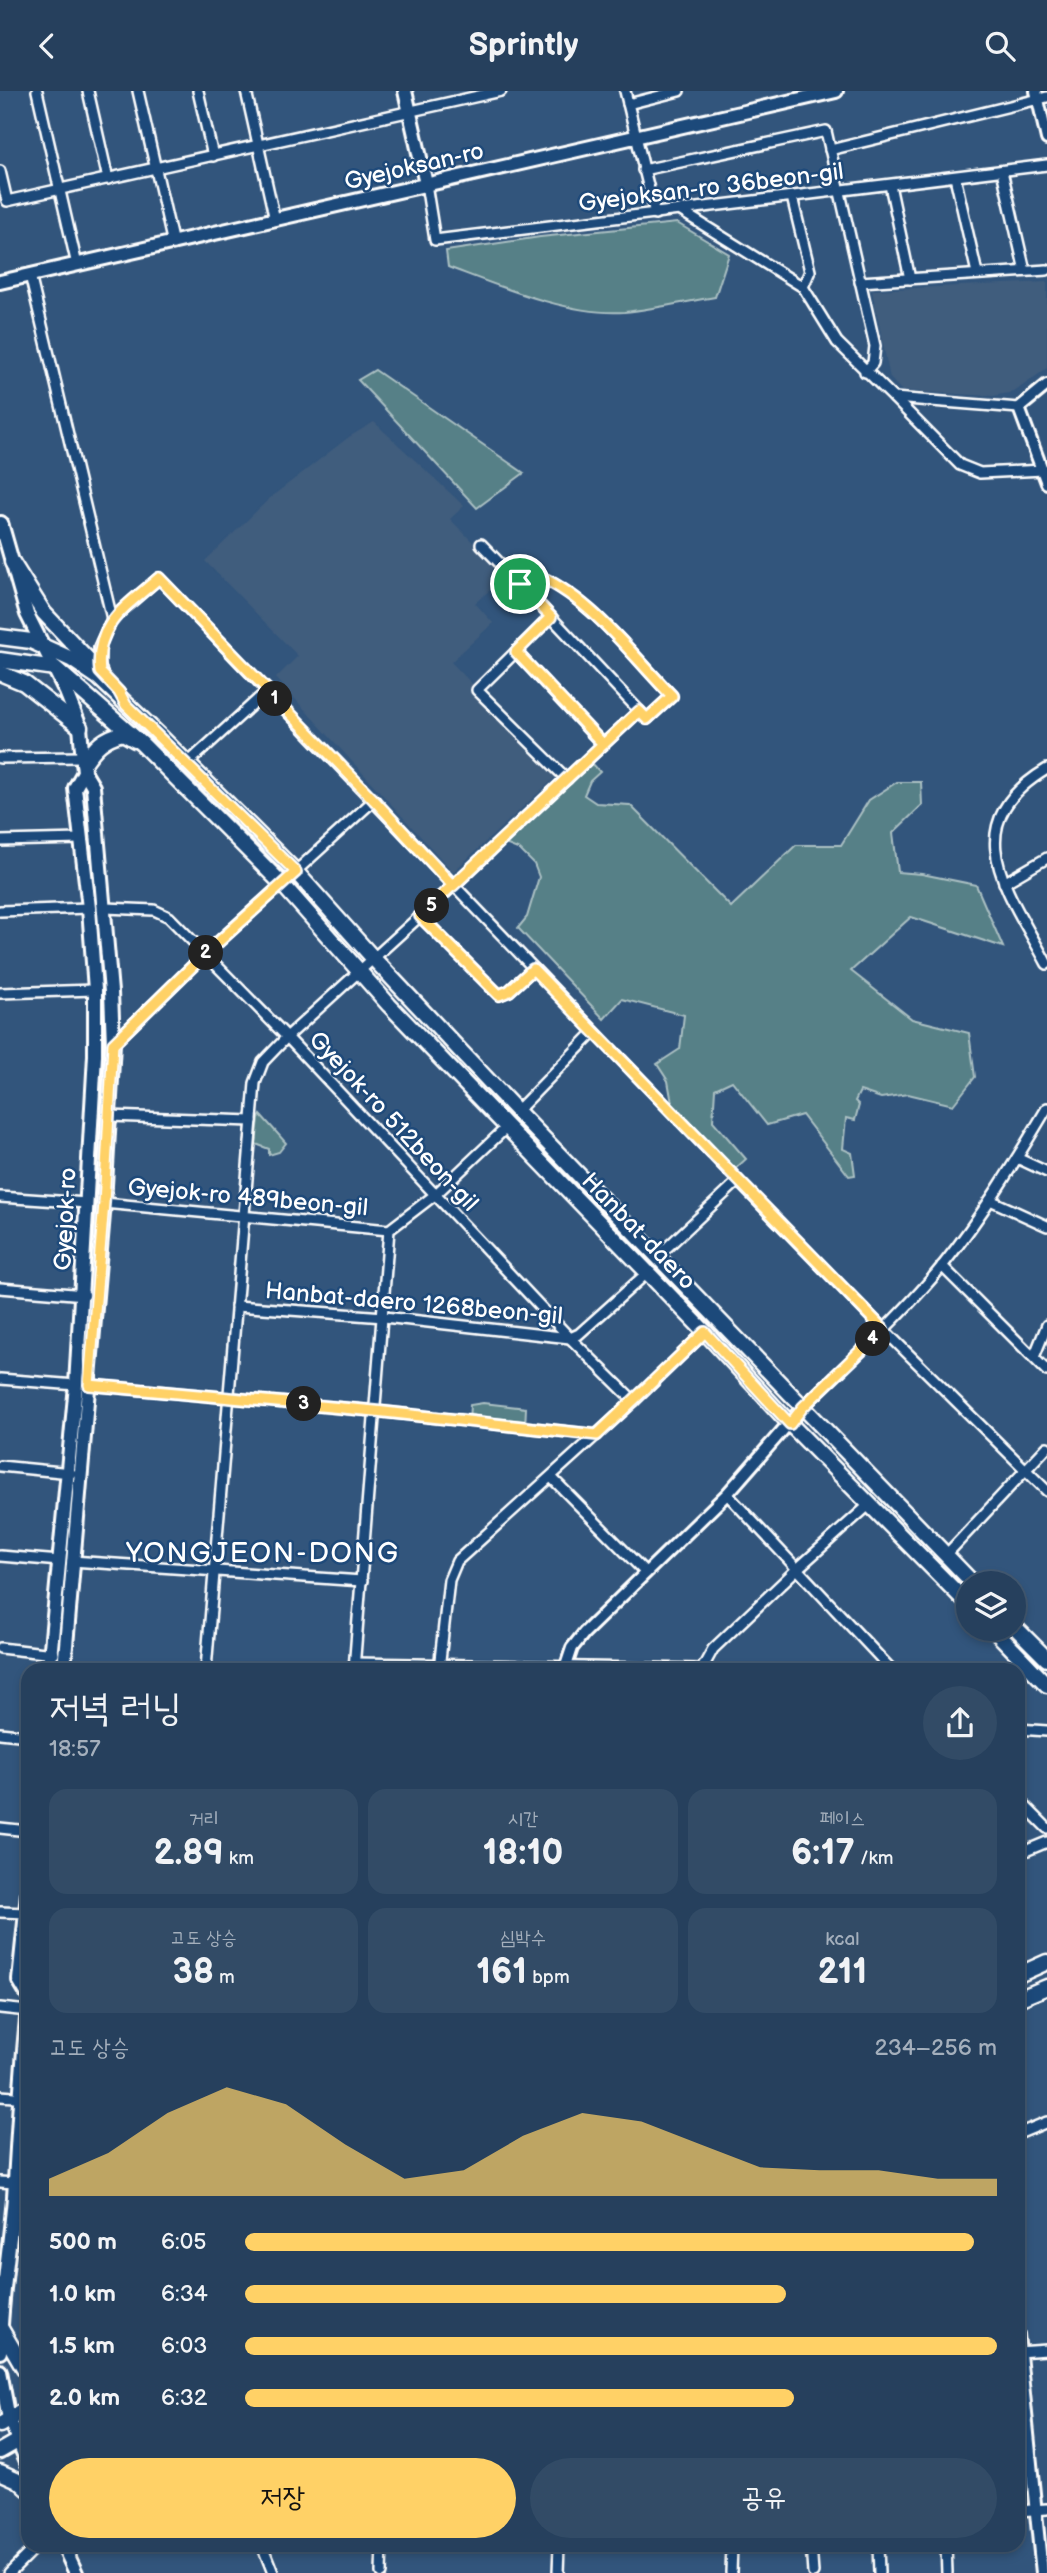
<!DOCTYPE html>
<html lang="ko">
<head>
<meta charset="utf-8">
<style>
  body { margin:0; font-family:"Balsamiq Sans","Poor Story",sans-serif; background:#324b66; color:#f1f3f6; height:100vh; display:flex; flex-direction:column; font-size:26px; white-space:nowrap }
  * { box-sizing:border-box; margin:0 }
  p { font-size:23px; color:#a4afbc }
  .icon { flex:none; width:38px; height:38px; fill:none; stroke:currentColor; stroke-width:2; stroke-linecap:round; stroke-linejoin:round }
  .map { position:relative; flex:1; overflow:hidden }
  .panel { position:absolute; left:21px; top:1572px; width:1004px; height:889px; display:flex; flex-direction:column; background:#26405d; border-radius:21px; box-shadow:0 4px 10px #0003,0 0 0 2px #425972 }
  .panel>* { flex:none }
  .controls { position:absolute; left:956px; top:1480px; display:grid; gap:14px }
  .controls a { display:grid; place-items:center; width:70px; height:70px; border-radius:50%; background:#26405d; box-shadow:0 4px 10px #0003,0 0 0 2px #425972; font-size:35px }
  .pin { position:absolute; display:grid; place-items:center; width:60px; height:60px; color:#fff; margin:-30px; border:4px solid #fff; border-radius:50%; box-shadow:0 2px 7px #0007 }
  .km { position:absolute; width:35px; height:35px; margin:-18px; border-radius:50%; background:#222; color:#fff; font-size:19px; line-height:35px; text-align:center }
  .round { display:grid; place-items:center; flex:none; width:74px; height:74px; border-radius:37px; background:#324b66 }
  .summary { display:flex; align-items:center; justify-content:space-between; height:119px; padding:0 28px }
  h1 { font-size:38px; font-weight:600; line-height:52px }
  .figures { display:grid; grid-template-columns:repeat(3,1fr); gap:10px; height:119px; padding:7px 28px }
  .figures div { display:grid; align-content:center; border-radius:18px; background:#324b66; text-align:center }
  .figures b { font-size:35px; font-weight:600 }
  .figures small { font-size:19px; font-weight:400 }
  .figures p { font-size:19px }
  .chart { height:196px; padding:14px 28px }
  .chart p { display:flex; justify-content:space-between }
  .chart svg { width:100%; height:126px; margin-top:7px; fill:#ffd166; opacity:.7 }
  .action { display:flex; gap:14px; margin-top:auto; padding:14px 28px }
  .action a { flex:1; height:80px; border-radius:42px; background:#ffd166; color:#111; font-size:28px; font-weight:600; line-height:80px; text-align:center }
  .action a+a { background:#324b66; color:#f1f3f6 }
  ul { padding:0 28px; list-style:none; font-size:23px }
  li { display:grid; grid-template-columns:112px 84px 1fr; align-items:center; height:52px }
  li i { height:18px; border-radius:9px; background:#ffd166 }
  header { display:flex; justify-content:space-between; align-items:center; height:91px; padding:0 28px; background:#26405d; font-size:32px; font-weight:600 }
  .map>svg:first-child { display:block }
</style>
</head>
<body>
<header><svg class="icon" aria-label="back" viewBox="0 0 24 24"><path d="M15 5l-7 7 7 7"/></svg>Sprintly<svg class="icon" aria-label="search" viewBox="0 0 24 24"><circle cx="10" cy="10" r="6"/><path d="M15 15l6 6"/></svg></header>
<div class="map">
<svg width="1047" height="2482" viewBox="0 0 1047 2482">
  <rect width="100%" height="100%" fill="#32557c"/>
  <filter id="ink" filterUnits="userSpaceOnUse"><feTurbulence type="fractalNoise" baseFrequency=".0143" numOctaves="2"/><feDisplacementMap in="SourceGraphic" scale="14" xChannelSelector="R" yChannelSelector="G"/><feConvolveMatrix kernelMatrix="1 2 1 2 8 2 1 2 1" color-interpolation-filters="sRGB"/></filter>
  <g filter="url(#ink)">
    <!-- built -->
    <g fill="#405d7d">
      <polygon points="1047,191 1047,277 1014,301 993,305 902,300 890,287 872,199"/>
      <polygon points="374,331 464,415 450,428 506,485 475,512 493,532 451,571 559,683 453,781 276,587 298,565 205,470 271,406 349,346"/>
    </g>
    <!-- green -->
    <g fill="#578087" stroke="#abc0c3" stroke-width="2">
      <path d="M677 132 729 163 715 206C685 211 654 218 624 221 570 225 499 195 448 176L446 160 540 146Z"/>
      <polygon points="375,279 524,382 477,417 358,289"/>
      <polygon points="592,672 600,681 590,690 584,704 596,712 630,714 731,816 796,754 841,754 869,709 897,691 921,691 922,714 893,742 898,781 922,783 976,794 1003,856 911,826 851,880 912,928 969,942 975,986 953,1014 908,1003 881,1007 860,1000 855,1010 859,1014 855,1029 846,1027 843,1058 852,1062 855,1084 849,1085 802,1024 767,1034 732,990 715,998 713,1030 746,1068 735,1078 672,1012 668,990 657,973 680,958 684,924 622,908 604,928 518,837 527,826 539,786 534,773 520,759 505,753"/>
      <polygon points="261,1024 286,1052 279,1061 269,1064 269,1058 256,1053 259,1027"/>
      <polygon points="483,1312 526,1317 525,1337 469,1330 470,1314"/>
    </g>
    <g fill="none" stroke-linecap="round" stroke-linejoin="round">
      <!-- minor casing -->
      <g stroke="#fff" stroke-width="14">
        <g id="minor">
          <polyline points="37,0 77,174"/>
          <polyline points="88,0 108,88"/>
          <polyline points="138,0 173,153"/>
          <polyline points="198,0 213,65"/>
          <polyline points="246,0 275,129"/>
          <polyline points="625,0 655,123"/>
          <polyline points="628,13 679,0"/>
          <polyline points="830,59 1047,6"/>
          <polyline points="643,79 826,40 875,255 873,272 865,281"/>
          <polyline points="0,80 7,110 501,0"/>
          <polyline points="1002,80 1025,180"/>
          <polyline points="955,86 977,182"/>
          <polyline points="426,93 435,149 1047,74"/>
          <polyline points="890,94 910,188"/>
          <polyline points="792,106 810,180 803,196"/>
          <polyline points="681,120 803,196 837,251 894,307 1019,317"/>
          <polyline points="30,184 112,528 159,487 738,1090 883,1238 1047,1400"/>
          <polyline points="860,191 1047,179"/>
          <polyline points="894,307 960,374 980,382 1044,379"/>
          <path d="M481 453 520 493 531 482C589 504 629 561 672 605L647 628 520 493"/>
          <polyline points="551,526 477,599 567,688"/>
          <polyline points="516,561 603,654"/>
          <polyline points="100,579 99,556 112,528"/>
          <polyline points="0,667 83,666"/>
          <polyline points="188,672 267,600"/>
          <path d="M1047 678C953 734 1009 801 1047 873"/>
          <polyline points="0,750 81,748"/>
          <polyline points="1004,792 1047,767"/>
          <polyline points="105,817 154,819 169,826 287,946 570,1247 634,1310"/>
          <polyline points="0,820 89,817"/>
          <polyline points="420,825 499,904 509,900 533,878"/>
          <polyline points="0,902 95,899"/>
          <polyline points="113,953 205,863 374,709"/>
          <polyline points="517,1020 594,941"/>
          <polyline points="109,1025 252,1030"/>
          <polyline points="1017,1067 1047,1081"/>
          <polyline points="0,1106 87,1112"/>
          <polyline points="990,1109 1047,1135"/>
          <polyline points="104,1112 389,1139"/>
          <polyline points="659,1164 738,1090"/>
          <polyline points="942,1175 1047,1280"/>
          <polyline points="0,1197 85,1204"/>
          <polyline points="236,1215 384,1226 570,1247 579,1243 647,1182"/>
          <polyline points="1034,1266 1047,1234"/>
          <polyline points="0,1288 76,1294"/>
          <polyline points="89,1294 375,1320 597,1344"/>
          <path d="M803 1316C850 1270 902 1225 943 1174 982 1125 1015 1071 1047 1017"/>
          <polyline points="0,1375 71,1382"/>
          <polyline points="551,1386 646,1482"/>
          <polyline points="727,1403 891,1578"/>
          <polyline points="946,1464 1047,1356"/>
          <polyline points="0,1465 60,1470"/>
          <polyline points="72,1470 362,1490"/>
          <polyline points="0,1557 54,1563"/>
          <polyline points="355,1572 703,1578"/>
          <polyline points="206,1578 255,992 263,971 287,946 453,795 639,620"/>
          <polyline points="354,1578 389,1139 436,1103 507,1036"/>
          <polyline points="439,1578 449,1489 457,1470 634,1310 705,1241"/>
          <polyline points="702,1578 713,1558 797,1478 870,1413"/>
          <polyline points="1018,1638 1047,1640"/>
          <polyline points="0,1642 28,1645"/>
          <polyline points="1018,1708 1047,1737"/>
          <polyline points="0,1737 28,1740"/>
          <polyline points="1018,1763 1047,1751"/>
          <polyline points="0,1821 28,1822"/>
          <polyline points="0,1917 28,1920"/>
          <polyline points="0,2005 28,2007"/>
          <polyline points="1018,2043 1047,2031"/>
          <polyline points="0,2091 14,2092"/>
          <polyline points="14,2106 28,2107"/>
          <polyline points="1018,2261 1047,2259"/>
          <polyline points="1018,2420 1047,2418"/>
          <polyline points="262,2454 273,2482"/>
          <polyline points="811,2454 813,2482"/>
          <polyline points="878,2454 879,2482"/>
          <polyline points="946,2454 947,2482"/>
          <polyline points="9,2482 37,2454"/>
          <polyline points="381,2482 382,2454"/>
          <polyline points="558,2482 559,2454"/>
          <polyline points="731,2482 732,2454"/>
        </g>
      </g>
      <!-- tertiary casing -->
      <g stroke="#fff" stroke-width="16">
        <g id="tertiary">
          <polyline points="1036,0 1047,48"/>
          <polyline points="1047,294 1019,317 1047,392"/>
          <polyline points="565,1578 572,1557 584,1542 727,1403 803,1316"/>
          <polyline points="1018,2243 1042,2482"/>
        </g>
      </g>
      <!-- secondary casing -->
      <g stroke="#fff" stroke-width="18">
        <g id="secondary">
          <polyline points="405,0 426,93"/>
          <polyline points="0,191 836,0"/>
          <polyline points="1,432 27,523 66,601 80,636 84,681 75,697 89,817 95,899 95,964 76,1294 49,1578"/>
          <polyline points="64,1578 104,1112 113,953 111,901 93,696 84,681"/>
          <polyline points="28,1802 19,1889 28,1904"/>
          <path d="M0 2261C0 2209 10 2158 14 2106 18 2043 21 1981 28 1918"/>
          <polyline points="0,2280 9,2328 28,2373"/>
          <polyline points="63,2454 76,2482"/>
        </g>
      </g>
      <!-- primary casing -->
      <g stroke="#fff" stroke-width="19">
        <g id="primary">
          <polyline points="0,441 1,434"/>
          <polyline points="12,471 44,522 99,580"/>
          <polyline points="0,546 31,550 71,568 99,587 159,644 296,781 374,868 517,1020 974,1493"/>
          <polyline points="0,569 55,577 142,653 283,794 389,914 705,1241 790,1333 968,1513"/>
          <polyline points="0,582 24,592 80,636"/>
          <path d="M84 672C95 656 103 647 123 642L135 649"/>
          <polyline points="1013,1534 1047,1568"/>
          <polyline points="993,1538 1047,1594"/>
          <polyline points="1018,1884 1047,1871"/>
          <polyline points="1018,1908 1047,1896"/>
          <polyline points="0,2236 24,2277 28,2280"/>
          <polyline points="0,2334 28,2317"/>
          <polyline points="0,2360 28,2344"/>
          <polyline points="0,2381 18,2389 28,2398"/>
        </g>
      </g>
      <!-- minor -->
      <use href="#minor" stroke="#1f4a7a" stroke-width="9"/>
      <!-- tertiary -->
      <use href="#tertiary" stroke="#1f4a7a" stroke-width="10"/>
      <!-- secondary -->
      <use href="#secondary" stroke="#1f4a7a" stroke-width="12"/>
      <!-- primary -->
      <use href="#primary" stroke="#1f4a7a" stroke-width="14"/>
    </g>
  </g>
  <g fill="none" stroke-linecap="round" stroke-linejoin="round" filter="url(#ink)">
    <!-- route casing -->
    <g stroke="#fff" stroke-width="14">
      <path id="route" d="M520 493 551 526 516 561 603 653 453 795 374 709 159 487C127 515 94 533 100 581L119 601 126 614 296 781 205 863 113 953 104 1112 89 1294 375 1320 597 1344 705 1241 790 1333 803 1316 883 1238 533 878 509 900 499 904 420 825 639 620 647 628 672 605C629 561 589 504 531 482L520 493"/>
    </g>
    <!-- route -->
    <use href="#route" stroke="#ffd166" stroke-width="9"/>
  </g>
  <g text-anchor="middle" stroke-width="5" stroke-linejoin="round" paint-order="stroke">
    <!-- street labels -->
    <g font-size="24" fill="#fff" stroke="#1f4a7a">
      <text transform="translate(414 75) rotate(-13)" y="8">Gyejoksan-ro</text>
      <text transform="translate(711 96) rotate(-7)" y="8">Gyejoksan-ro 36beon-gil</text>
      <text transform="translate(394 1030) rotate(47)" y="8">Gyejok-ro 512beon-gil</text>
      <text transform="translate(248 1106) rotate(5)" y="8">Gyejok-ro 489beon-gil</text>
      <text transform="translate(65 1128) rotate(-87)" y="8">Gyejok-ro</text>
      <text transform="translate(639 1140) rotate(46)" y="8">Hanbat-daero</text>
      <text transform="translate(414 1212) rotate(5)" y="8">Hanbat-daero 1268beon-gil</text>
    </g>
    <!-- quarter labels -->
    <g font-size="28" letter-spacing="2" fill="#fff" stroke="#1f4a7a">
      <text x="263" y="1471">YONGJEON-DONG</text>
    </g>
  </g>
</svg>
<div class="controls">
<a><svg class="icon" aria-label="layers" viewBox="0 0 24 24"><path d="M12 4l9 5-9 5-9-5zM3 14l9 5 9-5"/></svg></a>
</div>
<div class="pin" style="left:520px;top:493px;background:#1e9e55"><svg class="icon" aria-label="arrive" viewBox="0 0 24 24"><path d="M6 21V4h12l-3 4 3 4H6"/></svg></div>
<b class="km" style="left:275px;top:608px">1</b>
<b class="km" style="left:206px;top:862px">2</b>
<b class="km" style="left:304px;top:1313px">3</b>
<b class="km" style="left:873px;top:1248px">4</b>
<b class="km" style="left:432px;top:815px">5</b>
<section class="panel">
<div class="summary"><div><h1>저녁 러닝</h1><p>18:57</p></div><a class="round"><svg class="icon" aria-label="share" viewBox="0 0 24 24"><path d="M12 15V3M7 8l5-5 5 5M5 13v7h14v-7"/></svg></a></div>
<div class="figures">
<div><p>거리</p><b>2.89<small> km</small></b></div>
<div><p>시간</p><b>18:10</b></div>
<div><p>페이스</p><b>6:17<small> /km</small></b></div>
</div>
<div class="figures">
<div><p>고도 상승</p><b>38<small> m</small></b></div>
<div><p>심박수</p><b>161<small> bpm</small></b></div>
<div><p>kcal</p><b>211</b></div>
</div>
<div class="chart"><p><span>고도 상승</span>234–256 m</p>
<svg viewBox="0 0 160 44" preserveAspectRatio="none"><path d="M0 44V38L10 29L20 15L30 6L40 12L50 26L60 38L70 35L80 23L90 15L100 18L110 26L120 34L130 35L140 35L150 38L160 38V44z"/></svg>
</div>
<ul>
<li><b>500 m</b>6:05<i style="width:97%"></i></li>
<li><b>1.0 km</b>6:34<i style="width:72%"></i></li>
<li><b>1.5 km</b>6:03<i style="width:100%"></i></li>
<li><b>2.0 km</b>6:32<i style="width:73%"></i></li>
</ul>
<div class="action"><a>저장</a><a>공유</a></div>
</section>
</div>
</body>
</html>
